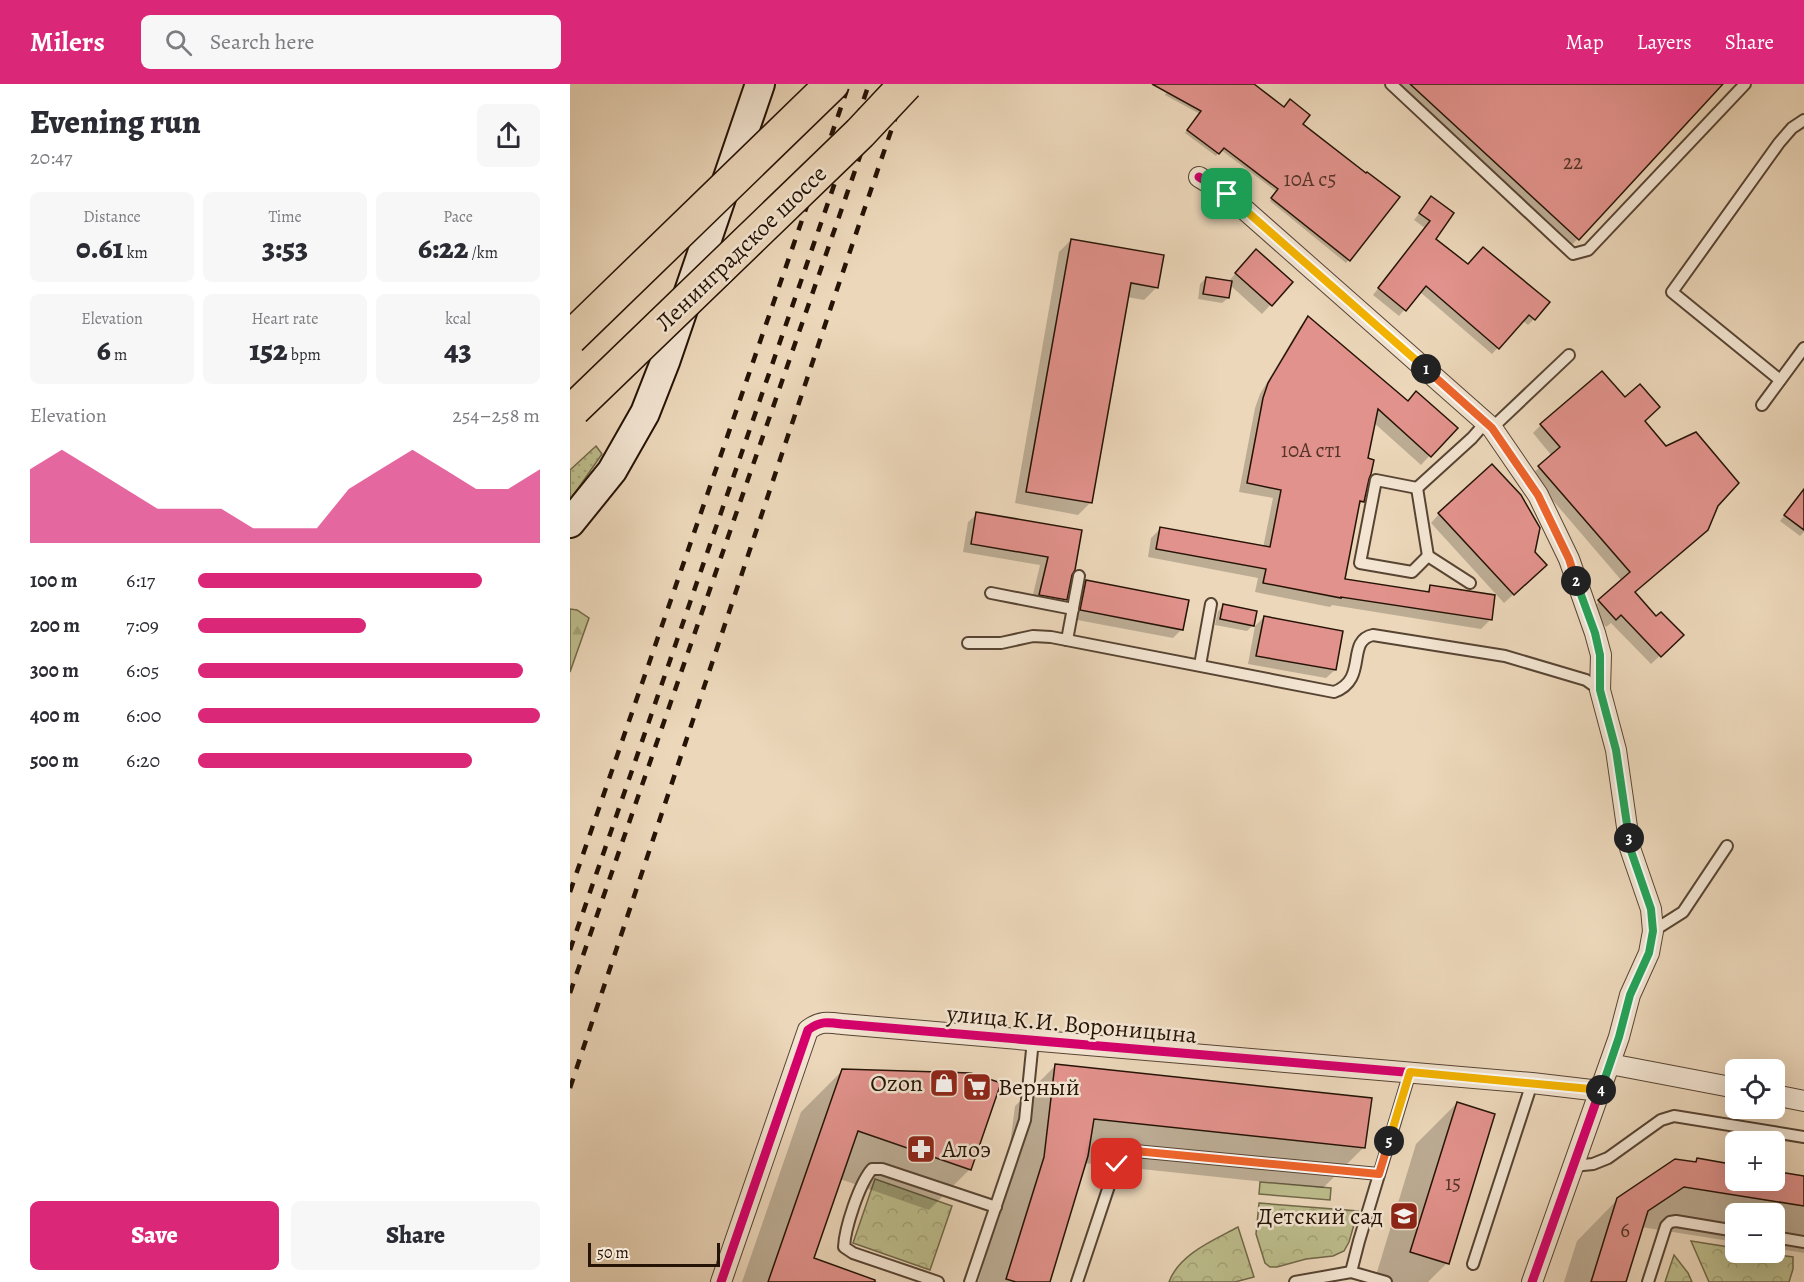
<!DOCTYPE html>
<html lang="en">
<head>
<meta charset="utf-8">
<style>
  body { margin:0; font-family:Alegreya,serif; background:#f7f7f7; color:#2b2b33; height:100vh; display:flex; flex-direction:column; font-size:22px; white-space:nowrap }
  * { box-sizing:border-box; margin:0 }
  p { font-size:20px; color:#7c7c81 }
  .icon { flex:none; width:33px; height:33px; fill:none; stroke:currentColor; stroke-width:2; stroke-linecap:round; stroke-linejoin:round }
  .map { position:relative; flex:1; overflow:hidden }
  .panel { display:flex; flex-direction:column; background:#fff; width:570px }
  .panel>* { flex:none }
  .buttons { position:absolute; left:1155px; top:975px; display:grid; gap:12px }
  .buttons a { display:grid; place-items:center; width:60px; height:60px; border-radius:9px; background:#fff; box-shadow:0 6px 24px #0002; font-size:30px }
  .scale { position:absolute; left:18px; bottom:15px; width:132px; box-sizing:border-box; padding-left:6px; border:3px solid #251306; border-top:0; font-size:16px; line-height:21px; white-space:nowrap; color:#251306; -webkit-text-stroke:4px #f3e5d2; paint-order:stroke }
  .pin { position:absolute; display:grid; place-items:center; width:51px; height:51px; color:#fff; margin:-26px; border-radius:12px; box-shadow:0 3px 9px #0006 }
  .km { position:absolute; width:30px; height:30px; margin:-15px; border-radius:50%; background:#222; color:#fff; font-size:16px; line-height:30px; text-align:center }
  .round { display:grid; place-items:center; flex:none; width:63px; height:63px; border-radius:9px; background:#f7f7f7 }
  .overview { display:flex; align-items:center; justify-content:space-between; height:102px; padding:0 30px }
  h1 { font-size:33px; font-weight:800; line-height:45px }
  .figures { display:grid; grid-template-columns:repeat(3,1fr); gap:9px; height:102px; padding:6px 30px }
  .figures div { display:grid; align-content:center; border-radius:9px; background:#f7f7f7; text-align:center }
  .figures b { font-size:30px; font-weight:800 }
  .figures small { font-size:16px; font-weight:400 }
  .figures p { font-size:16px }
  .chart { height:168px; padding:12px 30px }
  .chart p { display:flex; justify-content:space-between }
  .chart svg { width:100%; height:108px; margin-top:6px; fill:#db2777; opacity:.7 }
  .button { display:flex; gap:12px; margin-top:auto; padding:12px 30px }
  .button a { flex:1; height:69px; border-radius:9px; background:#db2777; color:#fff; font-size:24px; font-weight:800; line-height:69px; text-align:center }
  .button a+a { background:#f7f7f7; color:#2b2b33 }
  ul { padding:0 30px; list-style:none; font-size:20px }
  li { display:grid; grid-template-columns:96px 72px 1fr; align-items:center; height:45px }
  li i { height:15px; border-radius:8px; background:#db2777 }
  header { display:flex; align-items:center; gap:36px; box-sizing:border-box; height:84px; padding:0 30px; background:#db2777; color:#fff }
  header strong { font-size:28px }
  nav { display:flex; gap:33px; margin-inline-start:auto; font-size:21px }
  .search { width:420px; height:54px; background:#f7f7f7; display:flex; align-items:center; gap:15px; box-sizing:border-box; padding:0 21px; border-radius:9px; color:#7c7c81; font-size:22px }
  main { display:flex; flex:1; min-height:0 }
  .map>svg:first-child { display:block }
</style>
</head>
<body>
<header>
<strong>Milers</strong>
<div class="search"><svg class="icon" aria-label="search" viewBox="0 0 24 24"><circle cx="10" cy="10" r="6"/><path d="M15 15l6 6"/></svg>Search here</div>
<nav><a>Map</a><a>Layers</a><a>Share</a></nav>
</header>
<main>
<section class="panel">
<div class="overview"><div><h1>Evening run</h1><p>20:47</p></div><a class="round"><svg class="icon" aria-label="share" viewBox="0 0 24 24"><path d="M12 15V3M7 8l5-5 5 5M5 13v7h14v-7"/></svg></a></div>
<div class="figures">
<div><p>Distance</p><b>0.61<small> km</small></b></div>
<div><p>Time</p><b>3:53</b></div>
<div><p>Pace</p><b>6:22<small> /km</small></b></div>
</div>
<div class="figures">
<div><p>Elevation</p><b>6<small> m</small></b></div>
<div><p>Heart rate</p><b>152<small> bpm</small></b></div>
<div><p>kcal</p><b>43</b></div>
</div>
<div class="chart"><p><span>Elevation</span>254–258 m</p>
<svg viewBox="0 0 160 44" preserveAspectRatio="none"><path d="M0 44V14L10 6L20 14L30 22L40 30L50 30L60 30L70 38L80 38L90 38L100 22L110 14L120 6L130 14L140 22L150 22L160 14V44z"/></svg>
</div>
<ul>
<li><b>100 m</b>6:17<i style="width:83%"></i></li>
<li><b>200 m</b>7:09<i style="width:49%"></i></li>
<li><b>300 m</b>6:05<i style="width:95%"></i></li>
<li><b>400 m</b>6:00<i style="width:100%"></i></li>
<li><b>500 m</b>6:20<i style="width:80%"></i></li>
</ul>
<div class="button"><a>Save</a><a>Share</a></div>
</section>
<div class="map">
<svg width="1234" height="1198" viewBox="0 0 1234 1198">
  <defs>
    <pattern id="grass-dots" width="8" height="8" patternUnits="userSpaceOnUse" patternTransform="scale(1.5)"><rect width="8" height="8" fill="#bdbd8c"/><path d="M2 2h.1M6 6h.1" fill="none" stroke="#a2a277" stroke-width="1.8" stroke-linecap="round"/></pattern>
    <pattern id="forest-firs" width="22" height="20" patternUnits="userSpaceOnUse" patternTransform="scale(1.5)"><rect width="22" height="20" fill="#bdbd8c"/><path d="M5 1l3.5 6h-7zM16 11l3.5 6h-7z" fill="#a2a277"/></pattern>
    <pattern id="park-crowns" width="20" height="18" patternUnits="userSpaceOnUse" patternTransform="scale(1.5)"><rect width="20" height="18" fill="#bdbd8c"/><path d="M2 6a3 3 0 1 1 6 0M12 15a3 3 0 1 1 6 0" fill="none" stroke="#a2a277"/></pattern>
  </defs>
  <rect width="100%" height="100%" fill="#ecd7ba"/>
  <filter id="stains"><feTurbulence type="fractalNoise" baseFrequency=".00333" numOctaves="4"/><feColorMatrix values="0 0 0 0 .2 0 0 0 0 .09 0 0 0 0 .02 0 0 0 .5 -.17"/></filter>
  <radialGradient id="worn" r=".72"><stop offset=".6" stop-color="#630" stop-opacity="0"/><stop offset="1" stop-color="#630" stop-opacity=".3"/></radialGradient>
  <!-- grass -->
  <polygon fill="url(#grass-dots)" stroke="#716849" stroke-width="1.5" points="26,362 32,370 0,416 0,386"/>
  <!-- forest -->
  <polygon fill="url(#forest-firs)" stroke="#716849" stroke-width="1.5" points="0,525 7,526 19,534 0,588"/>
  <!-- park -->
  <g fill="url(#park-crowns)" stroke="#716849" stroke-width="1.5">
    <polygon points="305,1095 382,1122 360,1186 283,1159"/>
    <polygon points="689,1119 788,1127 779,1158 774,1167 763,1172 736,1175 707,1183 700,1183 695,1179 686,1150"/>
    <path d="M668 1143 684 1193 665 1198H599C609 1170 644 1156 668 1143Z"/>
    <polygon points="1121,1157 1165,1164 1166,1168 1193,1169 1223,1173 1223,1185 1219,1198 1139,1198"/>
    <polygon points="1104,1171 1118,1189 1122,1198 1095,1198"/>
  </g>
  <!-- garden -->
  <polygon fill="#bdbd8c" stroke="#716849" stroke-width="1.5" points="690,1098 761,1104 760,1116 689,1110"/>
  <!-- shadow -->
  <g fill="#0003">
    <polygon points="601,0 681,0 731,40 828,113 776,179 700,117 707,108 651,66 646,72 615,49 630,30 595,11"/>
    <polygon points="822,0 1151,0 999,164"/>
    <polygon points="861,114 864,155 964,235 958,241 953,237 922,270 850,208 829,232 803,211 855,144 844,136"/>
    <polygon points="501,156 592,172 586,204 574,216 557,213 520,419 508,431 445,419 489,168"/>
    <polygon points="677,176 721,199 692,230 660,201 658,214 652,219 628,215 630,200 636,194 658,198"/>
    <polygon points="738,234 837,318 885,344 851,381 803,338 796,376 793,417 787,423 773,496 855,509 861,503 920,536 911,545 762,521 760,523 685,508 688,494 578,473 581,454 590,445 693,464 703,414 669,408 685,324 690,310 730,243"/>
    <polygon points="1073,337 1064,509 1086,534 1112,551 1081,580 1041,539 1036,543 1021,525 1052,497 961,391 982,372 963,349 971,341"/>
    <polygon points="1228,414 1234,419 1234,448 1230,452 1210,437"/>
    <polygon points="407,430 510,447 495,515 487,524 461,519 470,481 393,468 398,438"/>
    <polygon points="869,430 963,468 966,490 934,519 861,439"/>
    <polygon points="516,498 612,545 603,554 502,535 507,507"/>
    <polygon points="654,522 683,541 677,547 645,541 648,527"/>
    <polygon points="694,533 765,586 756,594 678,580 685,542"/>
    <polygon points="486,981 794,1063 753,1104 514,1079 479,1198 408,1198 433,1115 445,1022"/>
    <polygon points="272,987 400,1085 359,1126 270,1095 242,1175 308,1198 172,1198 231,1028"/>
    <polygon points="887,1019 877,1179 858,1198 804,1198 846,1060"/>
    <polygon points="1128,1076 1166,1096 1204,1096 1204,1088 1234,1093 1234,1169 1204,1164 1204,1130 1166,1130 1166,1158 1071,1143 1054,1198 994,1198 1007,1157 1048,1115 1124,1079"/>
  </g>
  <!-- building -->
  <g fill="#e2928c" stroke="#251306" stroke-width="1.5">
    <polygon points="582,0 684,0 714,23 720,15 740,31 733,40 796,89 797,88 830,113 780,177 701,114 708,105 654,64 649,70 617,46 631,27"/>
    <polygon points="840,0 1153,0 1009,156"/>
    <polygon points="861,112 884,129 866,155 898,180 913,163 980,218 965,236 959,231 929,265 856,202 836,227 808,204 860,137 849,129"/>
    <polygon points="501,155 594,171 588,204 561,199 522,419 456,408"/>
    <polygon points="686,165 723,198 702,222 665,189"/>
    <polygon points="636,193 662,197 659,214 633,210"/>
    <polygon points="738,232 838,317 846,307 888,344 861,373 808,325 798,374 804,376 801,390 799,395 794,418 790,417 775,495 859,508 860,501 925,511 922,536 771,513 771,514 693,499 696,485 586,465 590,443 700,463 711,406 677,399 693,314 698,299"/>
    <polygon points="1032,287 1055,313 1070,300 1090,323 1075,337 1096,362 1126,348 1169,399 1148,422 1138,446 1065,508 1086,532 1091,528 1114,551 1091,573 1051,531 1046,536 1028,516 1060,488 968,382 990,363 970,340"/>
    <polygon points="922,380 951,411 970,444 965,468 977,481 944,511 868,429"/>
    <polygon points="1234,405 1234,446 1214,431"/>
    <polygon points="406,428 512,446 505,486 502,491 497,516 469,511 478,473 401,460"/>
    <polygon points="516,496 619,516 613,546 510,526"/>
    <polygon points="653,520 687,527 684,542 650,535"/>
    <polygon points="694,532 773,547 766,586 686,572"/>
    <polygon points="485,980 802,1014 795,1064 524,1035 518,1072 480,1198 446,1198 436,1195 474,1073"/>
    <polygon points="272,985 401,989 431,999 401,1086 288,1047 244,1174 305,1196 305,1198 198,1198"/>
    <polygon points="887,1018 925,1030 879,1180 840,1168"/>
    <polygon points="1127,1074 1166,1081 1166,1096 1204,1096 1204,1087 1234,1092 1234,1122 1114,1103 1078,1127 1056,1198 1021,1198 1047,1114 1105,1075 1126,1078"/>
  </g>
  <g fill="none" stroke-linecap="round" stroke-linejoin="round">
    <!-- lane casing -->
    <g stroke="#574433" stroke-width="14">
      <g id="lane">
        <polyline points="821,0 1003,170 1018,166 1175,0"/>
        <polyline points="1210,296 1102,208 1209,59 1222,44 1234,36"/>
        <polyline points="1192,321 1234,264"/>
        <polyline points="922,344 999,271"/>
        <polyline points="847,404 858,472"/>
        <polyline points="900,499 858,472 842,488 790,479 806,396 847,404 902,354 916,338"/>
        <polyline points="421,509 503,525"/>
        <polyline points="497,556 509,492"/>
        <path d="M398 559H431L463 552 481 553 764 608C799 595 775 557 803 551L935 572 1016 596 1030 606"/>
        <polyline points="630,581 641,520"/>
        <polyline points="1083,847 1113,828 1157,762"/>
        <polyline points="1003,1082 1023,1080 1038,1074 1091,1036 1104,1032 1234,1053"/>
        <polyline points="1204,1153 1234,1158"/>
        <polyline points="903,1180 962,999"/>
        <path d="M368 1198 283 1169 274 1163C275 1144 289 1100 302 1085H312L426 1123"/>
        <polyline points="400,1198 455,1036 463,956"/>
        <polyline points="507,1198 546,1081 553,1070 565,1067 809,1090"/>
        <polyline points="725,1198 781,1188"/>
        <polyline points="816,1198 781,1188 789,1157 840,988"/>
        <polyline points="1078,1198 1096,1142 1100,1138 1106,1137 1166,1147"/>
      </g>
    </g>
    <!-- street casing -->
    <g stroke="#574433" stroke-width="22">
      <g id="street">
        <polyline points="629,93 657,110 922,344 968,411 999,475 1025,549 1031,571 1030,606 1046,666 1060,764 1081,825 1083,847 1079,869 1060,911 1049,953 962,1198"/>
        <polyline points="1040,980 1166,1004"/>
        <polyline points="1204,1011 1234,1017"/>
        <path d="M151 1198 238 946C250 937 257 938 272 940L962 999 1030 1007"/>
      </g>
    </g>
    <!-- secondary casing -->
    <g stroke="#251306" stroke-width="32">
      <polyline id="secondary" points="0,439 42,387 75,329 95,278 190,0"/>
    </g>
    <!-- lane -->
    <use href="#lane" stroke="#f3e5d2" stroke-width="10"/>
    <!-- street -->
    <use href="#street" stroke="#f3e5d2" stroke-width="20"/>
    <!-- secondary -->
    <use href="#secondary" stroke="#f3e5d2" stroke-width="28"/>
    <!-- rail -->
    <g stroke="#251306" stroke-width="4.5" stroke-dasharray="10 10" stroke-linecap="butt">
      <polyline points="0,808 279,0"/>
      <polyline points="0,866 299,0"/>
      <polyline points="0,909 315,0"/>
      <polyline points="0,1004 261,223 337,0"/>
    </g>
    <!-- highway-bridge casing -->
    <g stroke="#251306" stroke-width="36" stroke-linecap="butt">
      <g id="highway-bridge">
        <polyline points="0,254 262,0"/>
        <polyline points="4,325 290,49 336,0"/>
      </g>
    </g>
    <!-- highway-bridge -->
    <use href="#highway-bridge" stroke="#ecd7ba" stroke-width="33"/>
    <!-- cycleway casing -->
    <g stroke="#f3e5d2" stroke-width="13">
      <g id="cycleway">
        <polyline points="629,93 657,110 922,344 968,411 999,475 1025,549 1031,571 1030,606 1046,666 1060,764 1081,825 1083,847 1079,869 1060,911 1049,953 962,1198"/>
        <path d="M151 1198 238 946C250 937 257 938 272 940L962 999 1030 1007"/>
      </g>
    </g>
    <!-- cycleway -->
    <use href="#cycleway" stroke="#d6006c" stroke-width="9"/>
  </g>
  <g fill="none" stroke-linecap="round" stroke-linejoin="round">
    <!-- split-1 casing -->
    <g stroke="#fff" stroke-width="12">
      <polyline id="split-1" points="657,110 856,285"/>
    </g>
    <!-- split-2 casing -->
    <g stroke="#fff" stroke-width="12">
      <polyline id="split-2" points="856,285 922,344 968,411 999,475 1006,497"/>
    </g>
    <!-- split-3 casing -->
    <g stroke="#fff" stroke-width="12">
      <polyline id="split-3" points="1006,497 1025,549 1030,571 1030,606 1046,666 1059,754"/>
    </g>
    <!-- split-4 casing -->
    <g stroke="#fff" stroke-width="12">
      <polyline id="split-4" points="1031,1006 1049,953 1060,911 1079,869 1083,847 1081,825 1060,764 1059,754"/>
    </g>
    <!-- split-5 casing -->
    <g stroke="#fff" stroke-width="12">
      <polyline id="split-5" points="819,1057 840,988 1031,1006"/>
    </g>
    <!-- split-6 casing -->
    <g stroke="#fff" stroke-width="12">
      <polyline id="split-6" points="547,1080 553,1070 565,1067 809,1090 819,1057"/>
    </g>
    <!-- split-1 -->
    <use href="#split-1" stroke="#f5b400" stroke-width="8"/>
    <!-- split-2 -->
    <use href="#split-2" stroke="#f0652b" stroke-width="8"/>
    <!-- split-3 -->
    <use href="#split-3" stroke="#22a559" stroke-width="8"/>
    <!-- split-4 -->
    <use href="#split-4" stroke="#22a559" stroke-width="8"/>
    <!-- split-5 -->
    <use href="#split-5" stroke="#f5b400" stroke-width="8"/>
    <!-- split-6 -->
    <use href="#split-6" stroke="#f0652b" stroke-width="8"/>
  </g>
  <!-- icons -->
  <defs>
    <g id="shop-square" transform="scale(1.5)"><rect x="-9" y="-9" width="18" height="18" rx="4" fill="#8f2418" stroke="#f3e5d2"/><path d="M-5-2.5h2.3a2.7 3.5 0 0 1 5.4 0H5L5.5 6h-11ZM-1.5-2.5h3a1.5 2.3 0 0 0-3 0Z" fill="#fff"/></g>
    <g id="supermarket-square" transform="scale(1.5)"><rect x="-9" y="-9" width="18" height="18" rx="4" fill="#8f2418" stroke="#f3e5d2"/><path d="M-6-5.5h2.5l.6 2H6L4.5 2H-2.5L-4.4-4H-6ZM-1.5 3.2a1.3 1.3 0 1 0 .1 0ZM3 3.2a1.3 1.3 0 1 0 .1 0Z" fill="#fff"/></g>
    <g id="pharmacy-square" transform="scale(1.5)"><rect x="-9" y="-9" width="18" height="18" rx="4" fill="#8f2418" stroke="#f3e5d2"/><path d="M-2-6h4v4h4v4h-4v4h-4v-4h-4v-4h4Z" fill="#fff"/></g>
    <g id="school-square" transform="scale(1.5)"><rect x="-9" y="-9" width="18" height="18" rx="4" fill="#8f2418" stroke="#f3e5d2"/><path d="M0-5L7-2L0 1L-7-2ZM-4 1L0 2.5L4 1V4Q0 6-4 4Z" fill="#fff"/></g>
  </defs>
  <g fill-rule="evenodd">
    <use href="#shop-square" x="374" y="999"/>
    <use href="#supermarket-square" x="407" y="1003"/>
    <use href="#pharmacy-square" x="351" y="1065"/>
    <use href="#school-square" x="834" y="1132"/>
  </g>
  <g text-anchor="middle" stroke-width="5" stroke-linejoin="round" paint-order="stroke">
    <!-- number labels -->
    <g font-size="21" fill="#543328">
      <text x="1003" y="85">22</text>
      <text x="740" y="102">10А с5</text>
      <text x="741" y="373">10A ст1</text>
      <text x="883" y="1106">15</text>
      <text x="1055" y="1153">6</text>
    </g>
    <!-- street labels -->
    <g font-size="24" fill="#251306" stroke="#f3e5d2">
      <text transform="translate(171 164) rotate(-44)" y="8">Ленинградское шоссе</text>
      <text transform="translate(502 940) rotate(5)" y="8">улица К.И. Вороницына</text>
    </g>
    <!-- poi labels -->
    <g font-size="24" fill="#251306" stroke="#f3e5d2" text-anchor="end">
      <text x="353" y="1007">Ozon</text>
      <text x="428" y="1011" text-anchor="start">Верный</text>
      <text x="372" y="1073" text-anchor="start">Алоэ</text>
      <text x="813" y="1140">Детский сад</text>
    </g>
  </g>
  <rect width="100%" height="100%" filter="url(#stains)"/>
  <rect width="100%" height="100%" fill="url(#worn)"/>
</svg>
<div class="buttons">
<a><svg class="icon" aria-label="locate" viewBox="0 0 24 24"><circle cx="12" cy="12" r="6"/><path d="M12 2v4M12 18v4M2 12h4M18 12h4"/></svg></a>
<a>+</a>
<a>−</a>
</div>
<div class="scale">50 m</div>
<div class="pin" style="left:657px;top:110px;background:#1e9e55"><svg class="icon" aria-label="arrive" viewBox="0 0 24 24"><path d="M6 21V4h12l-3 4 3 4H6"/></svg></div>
<div class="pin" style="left:547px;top:1080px;background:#d93025"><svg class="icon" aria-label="check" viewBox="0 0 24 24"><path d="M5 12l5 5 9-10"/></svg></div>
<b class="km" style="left:856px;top:285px">1</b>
<b class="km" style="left:1006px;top:497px">2</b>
<b class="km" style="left:1059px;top:754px">3</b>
<b class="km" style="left:1031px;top:1006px">4</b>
<b class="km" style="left:819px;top:1057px">5</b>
</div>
</main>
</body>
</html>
